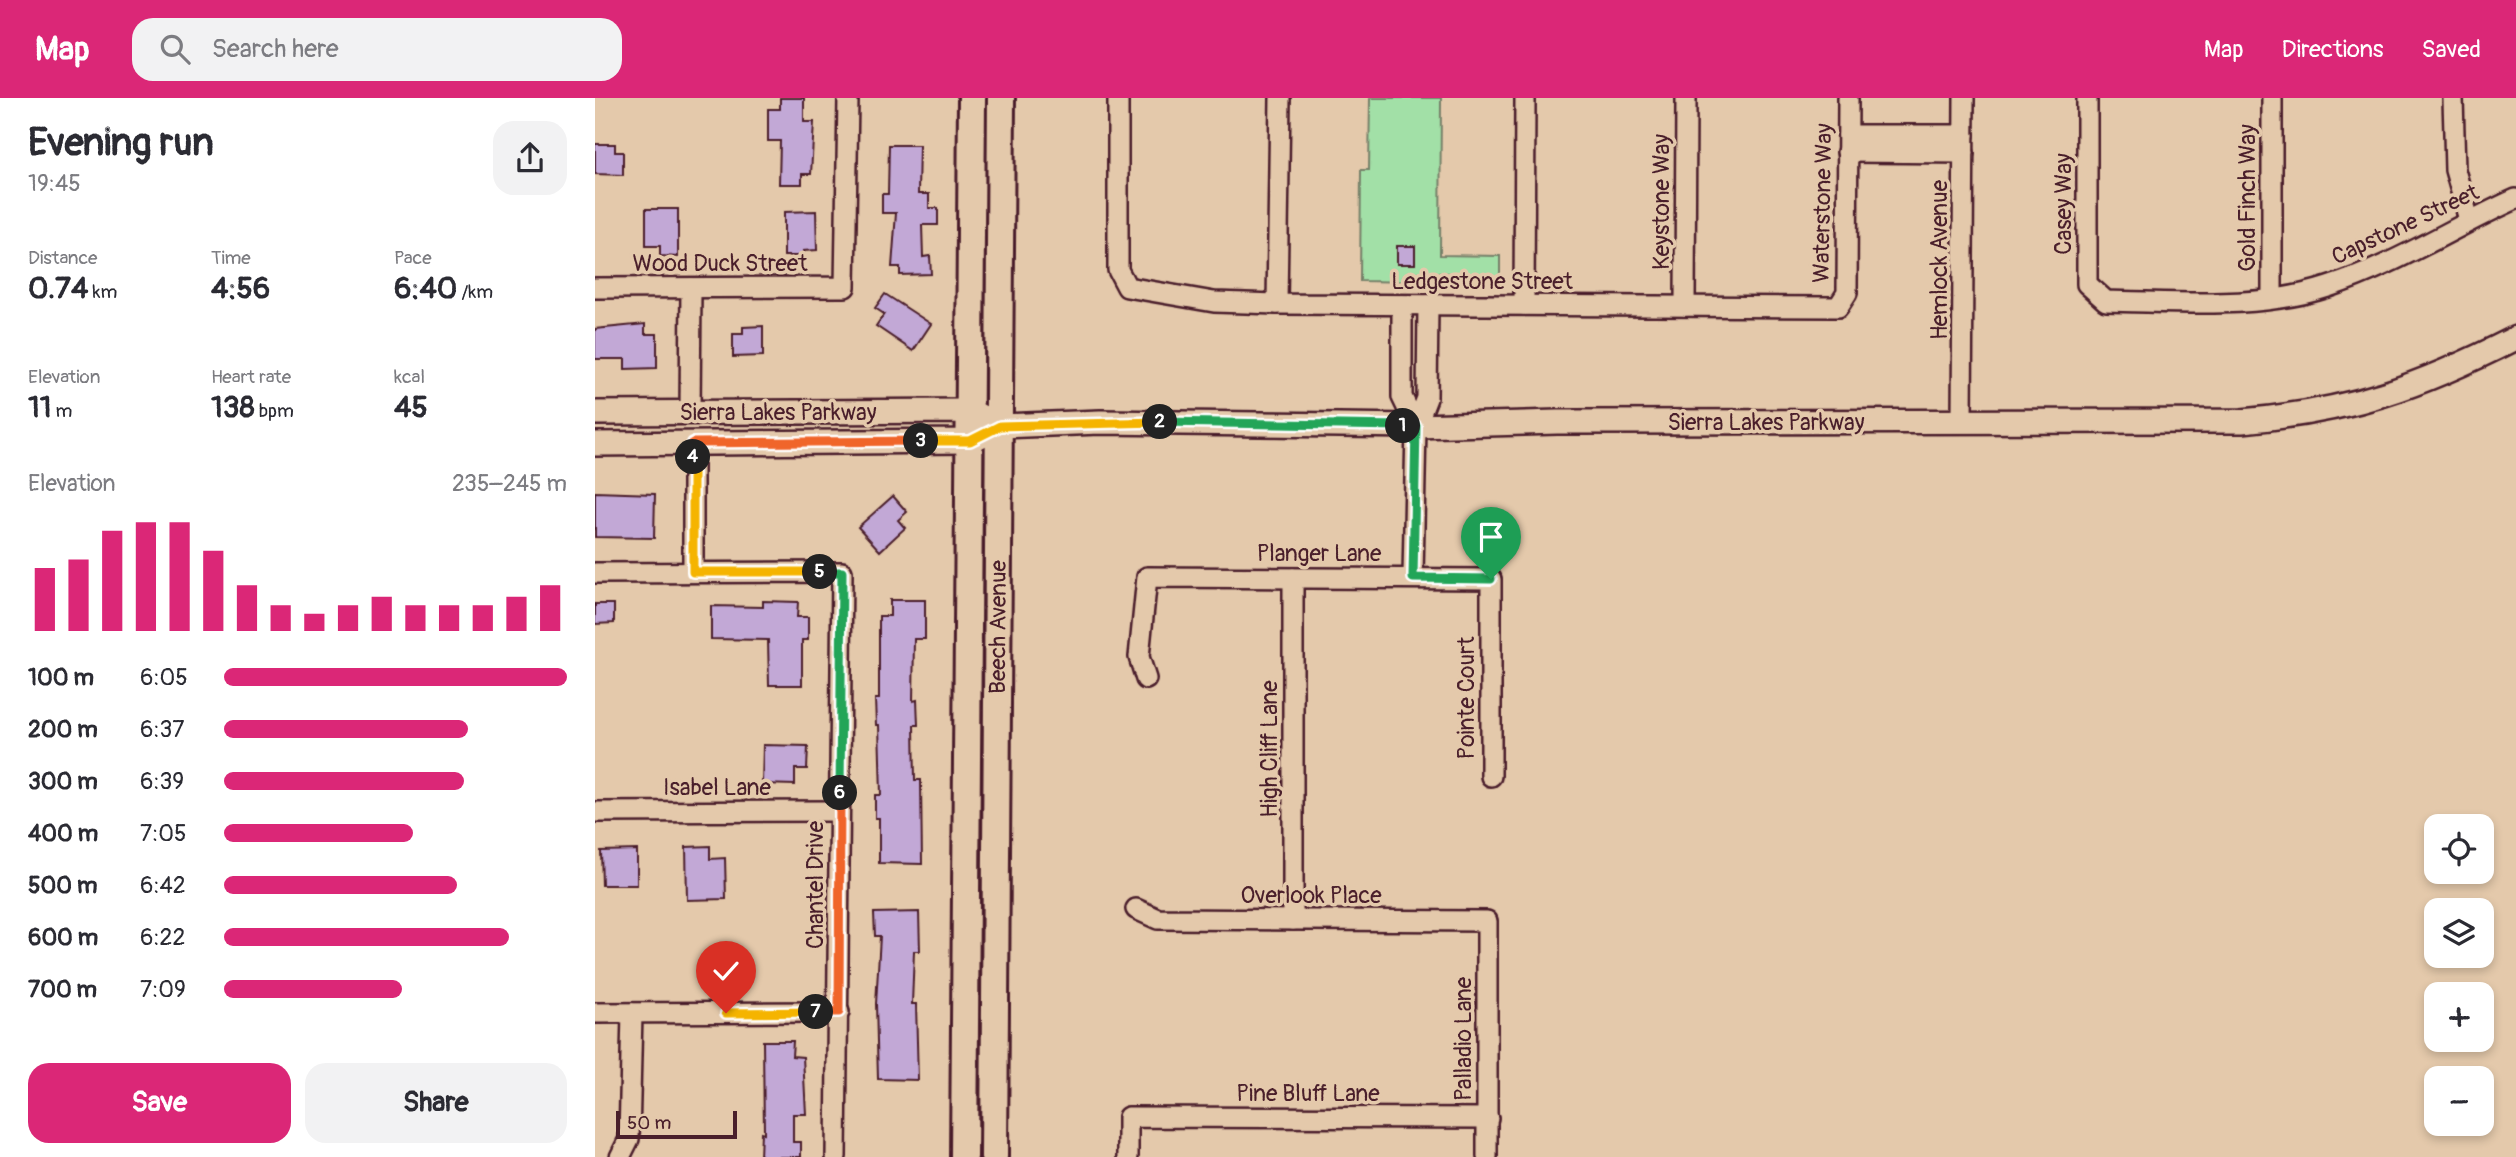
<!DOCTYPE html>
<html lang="en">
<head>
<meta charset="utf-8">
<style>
  body { margin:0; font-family:Pangolin,sans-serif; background:#f2f2f3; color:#2b2b33; height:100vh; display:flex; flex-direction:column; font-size:26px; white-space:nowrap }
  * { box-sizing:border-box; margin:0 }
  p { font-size:23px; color:#7c7c81 }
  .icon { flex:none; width:38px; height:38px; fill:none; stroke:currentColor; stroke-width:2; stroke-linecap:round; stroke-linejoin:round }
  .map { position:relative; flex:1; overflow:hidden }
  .side { display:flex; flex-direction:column; background:#fff; width:595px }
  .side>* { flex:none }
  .tools { position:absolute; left:1829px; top:716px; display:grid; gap:14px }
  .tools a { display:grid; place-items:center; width:70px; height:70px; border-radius:14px; background:#fff; box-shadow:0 4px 10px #0003; font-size:35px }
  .scale { position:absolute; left:21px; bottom:18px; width:121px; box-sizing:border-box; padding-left:7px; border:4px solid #4a1f2b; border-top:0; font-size:19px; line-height:24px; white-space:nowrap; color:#4a1f2b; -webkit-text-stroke:5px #e4c9ab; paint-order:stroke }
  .pin { position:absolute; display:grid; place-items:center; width:60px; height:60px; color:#fff; margin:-72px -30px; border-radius:50% 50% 50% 0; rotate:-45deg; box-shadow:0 0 7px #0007 }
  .pin .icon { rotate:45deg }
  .km { position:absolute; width:35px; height:35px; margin:-18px; border-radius:50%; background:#222; color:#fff; font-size:19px; line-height:35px; text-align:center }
  .round { display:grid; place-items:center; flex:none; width:74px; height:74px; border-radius:21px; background:#f2f2f3 }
  .head { display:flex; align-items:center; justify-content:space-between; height:119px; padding:0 28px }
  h1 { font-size:38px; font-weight:800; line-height:52px }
  .metrics { display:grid; grid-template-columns:repeat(3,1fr); gap:10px; height:119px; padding:7px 28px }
  .metrics div { display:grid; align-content:center }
  .metrics b { font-size:30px; font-weight:800 }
  .metrics small { font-size:19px; font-weight:400 }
  .metrics p { font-size:19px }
  .chart { height:196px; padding:14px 28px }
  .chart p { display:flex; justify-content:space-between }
  .chart svg { width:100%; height:126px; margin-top:7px; stroke:#db2777; stroke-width:6 }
  .button { display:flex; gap:14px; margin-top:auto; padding:14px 28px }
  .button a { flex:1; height:80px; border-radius:21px; background:#db2777; color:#fff; font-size:28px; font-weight:800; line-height:80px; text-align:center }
  .button a+a { background:#f2f2f3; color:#2b2b33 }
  ul { padding:0 28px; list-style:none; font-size:23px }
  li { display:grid; grid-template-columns:112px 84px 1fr; align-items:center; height:52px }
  li i { height:18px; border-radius:9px; background:#db2777 }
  header { display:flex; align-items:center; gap:42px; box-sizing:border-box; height:98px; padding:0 35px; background:#db2777; color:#fff }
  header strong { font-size:33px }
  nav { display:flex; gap:38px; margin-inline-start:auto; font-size:24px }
  .search { width:490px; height:63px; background:#f2f2f3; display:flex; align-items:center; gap:18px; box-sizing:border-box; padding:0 24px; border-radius:21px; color:#7c7c81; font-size:26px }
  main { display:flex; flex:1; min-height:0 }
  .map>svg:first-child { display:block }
</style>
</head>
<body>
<header>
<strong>Map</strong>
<div class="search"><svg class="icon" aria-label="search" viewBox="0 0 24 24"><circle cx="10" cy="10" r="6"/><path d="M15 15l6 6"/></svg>Search here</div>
<nav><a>Map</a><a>Directions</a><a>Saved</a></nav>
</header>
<main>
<section class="side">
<div class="head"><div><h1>Evening run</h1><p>19:45</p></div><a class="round"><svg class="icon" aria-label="share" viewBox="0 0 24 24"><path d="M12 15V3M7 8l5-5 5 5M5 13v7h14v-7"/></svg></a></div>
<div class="metrics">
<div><p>Distance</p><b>0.74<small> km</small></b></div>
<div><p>Time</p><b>4:56</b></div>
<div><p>Pace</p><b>6:40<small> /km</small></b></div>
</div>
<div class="metrics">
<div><p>Elevation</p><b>11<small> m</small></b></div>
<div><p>Heart rate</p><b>138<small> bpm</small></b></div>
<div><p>kcal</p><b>45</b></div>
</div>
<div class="chart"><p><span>Elevation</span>235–245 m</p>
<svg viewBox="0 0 160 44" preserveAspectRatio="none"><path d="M5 44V22M15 44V19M25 44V9M35 44V6M45 44V6M55 44V16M65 44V28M75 44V35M85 44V38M95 44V35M105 44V32M115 44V35M125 44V35M135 44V35M145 44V32M155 44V28"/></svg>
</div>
<ul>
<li><b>100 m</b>6:05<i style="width:100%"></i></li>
<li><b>200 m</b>6:37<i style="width:71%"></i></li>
<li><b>300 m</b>6:39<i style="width:70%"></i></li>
<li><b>400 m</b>7:05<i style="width:55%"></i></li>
<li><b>500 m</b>6:42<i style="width:68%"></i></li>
<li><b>600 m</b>6:22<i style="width:83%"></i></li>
<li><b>700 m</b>7:09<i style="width:52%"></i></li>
</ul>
<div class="button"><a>Save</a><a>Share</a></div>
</section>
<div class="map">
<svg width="1921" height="1059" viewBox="0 0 1921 1059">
  <rect width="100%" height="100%" fill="#e4c9ab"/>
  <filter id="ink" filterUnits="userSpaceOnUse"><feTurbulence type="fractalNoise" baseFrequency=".0143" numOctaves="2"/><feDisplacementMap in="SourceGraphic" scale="14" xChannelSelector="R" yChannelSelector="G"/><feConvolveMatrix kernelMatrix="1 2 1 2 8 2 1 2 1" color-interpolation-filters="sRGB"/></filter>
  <g filter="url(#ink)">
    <!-- green -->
    <polygon fill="#a2e0a7" stroke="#768069" stroke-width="2" points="775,0 846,0 845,157 905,158 905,177 896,184 871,184 870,175 824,175 823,184 765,183 766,72 774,72"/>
    <!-- building -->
    <g fill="#c2a8d6" stroke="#4a1f2b" stroke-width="2">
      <polygon points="185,0 209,0 209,24 219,24 216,76 207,76 207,86 184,86 185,43 173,43 173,11 185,11"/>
      <polygon points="0,46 20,46 20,54 28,54 28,77 0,76"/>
      <polygon points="294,47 324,47 323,96 334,96 334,110 343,110 343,127 327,127 328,159 335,158 336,176 305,177 305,169 297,169 301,115 287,115 287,96 293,96"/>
      <polygon points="51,111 83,111 83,159 65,158 65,148 51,148"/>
      <polygon points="221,113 222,152 208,153 208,158 189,158 189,114"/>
      <rect x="802" y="148" width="18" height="18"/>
      <polygon points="290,196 336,226 318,253 281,228 289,216 280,210"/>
      <polygon points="50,226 50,236 62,236 62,270 30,271 30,261 0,261 0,231"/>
      <polygon points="168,228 168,258 138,259 138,236 148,236 148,229"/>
      <polygon points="0,394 60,396 59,440 0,439"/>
      <polygon points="298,398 312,414 303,422 310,430 285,453 263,429"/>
      <polygon points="295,502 330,502 330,541 319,541 318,603 322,602 323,627 319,627 320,682 326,682 327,766 284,765 284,720 280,720 280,697 286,697 284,627 281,627 280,601 284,601 284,518 295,518"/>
      <polygon points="168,503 203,504 202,519 213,519 213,542 207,542 207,587 174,587 173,542 116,541 116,508 168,509"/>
      <polygon points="0,506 19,506 19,525 0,526"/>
      <polygon points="168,647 213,648 212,671 200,671 200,687 167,686"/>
      <polygon points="115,748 115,761 130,760 131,801 92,802 91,749"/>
      <polygon points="42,752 42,787 7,787 6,753"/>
      <polygon points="324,814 325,853 319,853 317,906 321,906 323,982 283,981 281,906 285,838 280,838 279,815"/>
      <polygon points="168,943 198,943 197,958 208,959 211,1016 198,1016 198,1044 206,1044 206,1059 165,1059 166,1034 169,1035"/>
    </g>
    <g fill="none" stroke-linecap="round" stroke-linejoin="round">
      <!-- minor casing -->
      <g stroke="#4a1f2b" stroke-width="24">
        <g id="minor">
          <polyline points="523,0 523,172 532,189 619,204 682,206 1243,209 1252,195 1253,0"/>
          <path d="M1492 0V186L1511 203C1584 204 1663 212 1733 189 1799 168 1858 129 1921 101"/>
          <polyline points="1677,0 1677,200"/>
          <polyline points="1858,0 1860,72 1874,122"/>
          <polyline points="1253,37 1369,37"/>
          <polyline points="1252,54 1369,55"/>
          <polyline points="0,190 250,189 253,0"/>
          <polyline points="682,206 685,0"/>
          <polyline points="807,207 807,299 821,328"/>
          <polyline points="929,207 930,0"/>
          <polyline points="1090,208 1091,0"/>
          <polyline points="95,314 96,190"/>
          <polyline points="1367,324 1369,0"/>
          <polyline points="98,345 98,474"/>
          <polyline points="0,475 247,474 241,1059"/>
          <polyline points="818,479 821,328 832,300 833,207"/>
          <polyline points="551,581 544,559 552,479 896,481 896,678"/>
          <polyline points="0,714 244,713"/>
          <polyline points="541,811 563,821 892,823 892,1059"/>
          <polyline points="698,822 698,480"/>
          <polyline points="0,915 244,914"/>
          <polyline points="25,1059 34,1041 37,915"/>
          <polyline points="533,1059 533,1019 893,1020"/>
        </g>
      </g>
      <!-- tertiary casing -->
      <g stroke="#4a1f2b" stroke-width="28">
        <g id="tertiary">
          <polyline points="0,315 375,313 391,321"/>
          <path d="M0 346 375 343 405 328 505 324 821 328 962 324 1647 323C1757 313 1824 289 1921 240"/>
        </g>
      </g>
      <!-- secondary casing -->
      <g stroke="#4a1f2b" stroke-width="32">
        <g id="secondary">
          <polyline points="369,1059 377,0"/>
          <path id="s1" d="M399 1059 406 0"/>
        </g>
      </g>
      <!-- minor -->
      <use href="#minor" stroke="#e4c9ab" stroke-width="19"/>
      <!-- tertiary -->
      <use href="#tertiary" stroke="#e4c9ab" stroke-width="23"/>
      <!-- secondary -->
      <use href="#secondary" stroke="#e4c9ab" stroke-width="26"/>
    </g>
  </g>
  <g fill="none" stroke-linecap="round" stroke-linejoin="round" filter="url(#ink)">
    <!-- split-1 casing -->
    <g stroke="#fff" stroke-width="14">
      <polyline id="split-1" points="808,328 821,328 818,480 896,481"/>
    </g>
    <!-- split-2 casing -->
    <g stroke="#fff" stroke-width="14">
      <polyline id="split-2" points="565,324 808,328"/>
    </g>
    <!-- split-3 casing -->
    <g stroke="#fff" stroke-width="14">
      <polyline id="split-3" points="326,343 375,343 405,328 565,324"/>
    </g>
    <!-- split-4 casing -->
    <g stroke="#fff" stroke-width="14">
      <polyline id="split-4" points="98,359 98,345 326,343"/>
    </g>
    <!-- split-5 casing -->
    <g stroke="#fff" stroke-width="14">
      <polyline id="split-5" points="98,359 98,474 225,474"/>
    </g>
    <!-- split-6 casing -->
    <g stroke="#fff" stroke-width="14">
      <polyline id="split-6" points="225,474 247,474 245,695"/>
    </g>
    <!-- split-7 casing -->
    <g stroke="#fff" stroke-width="14">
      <polyline id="split-7" points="221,914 244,914 245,695"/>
    </g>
    <!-- split-8 casing -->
    <g stroke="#fff" stroke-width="14">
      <polyline id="split-8" points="131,915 221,914"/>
    </g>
    <!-- split-1 -->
    <use href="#split-1" stroke="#22a559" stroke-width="9"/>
    <!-- split-2 -->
    <use href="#split-2" stroke="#22a559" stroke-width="9"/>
    <!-- split-3 -->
    <use href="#split-3" stroke="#f5b400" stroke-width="9"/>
    <!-- split-4 -->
    <use href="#split-4" stroke="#f0652b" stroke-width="9"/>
    <!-- split-5 -->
    <use href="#split-5" stroke="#f5b400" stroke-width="9"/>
    <!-- split-6 -->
    <use href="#split-6" stroke="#22a559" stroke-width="9"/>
    <!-- split-7 -->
    <use href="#split-7" stroke="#f0652b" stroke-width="9"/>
    <!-- split-8 -->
    <use href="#split-8" stroke="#f5b400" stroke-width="9"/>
  </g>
  <g text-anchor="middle" stroke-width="7" stroke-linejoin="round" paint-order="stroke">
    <!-- street labels -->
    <g font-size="23" fill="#4a1f2b" stroke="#e4c9ab">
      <text transform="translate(1652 100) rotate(-90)" y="8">Gold Finch Way</text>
      <text transform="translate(1066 104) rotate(-90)" y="8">Keystone Way</text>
      <text transform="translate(1227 105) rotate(-89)" y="8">Waterstone Way</text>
      <text transform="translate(1468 106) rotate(-90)" y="8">Casey Way</text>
      <text transform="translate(1810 126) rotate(-25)" y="8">Capstone Street</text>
      <text transform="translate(1344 162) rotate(-90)" y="8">Hemlock Avenue</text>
      <text x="125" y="173">Wood Duck Street</text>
      <text x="887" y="191">Ledgestone Street</text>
      <text x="183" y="322">Sierra Lakes Parkway</text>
      <text x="1171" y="332">Sierra Lakes Parkway</text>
      <text x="724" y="463">Planger Lane</text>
      <text dy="8" stroke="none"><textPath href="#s1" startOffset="530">Beech Avenue</textPath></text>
      <text transform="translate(871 600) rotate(-90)" y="8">Pointe Court</text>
      <text transform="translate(674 651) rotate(-90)" y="8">High Cliff Lane</text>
      <text x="122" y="697">Isabel Lane</text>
      <text transform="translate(220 787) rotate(-90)" y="8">Chantel Drive</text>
      <text x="716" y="805">Overlook Place</text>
      <text transform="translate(868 941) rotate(-90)" y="8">Palladio Lane</text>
      <text x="713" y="1003">Pine Bluff Lane</text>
    </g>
  </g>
</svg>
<div class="tools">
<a><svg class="icon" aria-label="locate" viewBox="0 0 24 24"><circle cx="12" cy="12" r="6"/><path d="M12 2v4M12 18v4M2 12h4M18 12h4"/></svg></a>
<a><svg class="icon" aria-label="layers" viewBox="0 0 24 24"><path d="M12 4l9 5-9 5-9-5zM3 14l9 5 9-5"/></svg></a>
<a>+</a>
<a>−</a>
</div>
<div class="scale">50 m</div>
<div class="pin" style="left:896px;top:481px;background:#1e9e55"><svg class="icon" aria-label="arrive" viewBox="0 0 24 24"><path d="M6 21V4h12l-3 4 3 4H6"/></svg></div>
<div class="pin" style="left:131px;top:915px;background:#d93025"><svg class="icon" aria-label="check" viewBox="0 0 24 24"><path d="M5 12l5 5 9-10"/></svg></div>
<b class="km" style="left:808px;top:328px">1</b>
<b class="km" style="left:565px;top:324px">2</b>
<b class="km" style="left:326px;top:343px">3</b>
<b class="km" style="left:98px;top:359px">4</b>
<b class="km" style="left:225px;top:474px">5</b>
<b class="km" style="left:245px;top:695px">6</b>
<b class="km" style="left:221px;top:914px">7</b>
</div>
</main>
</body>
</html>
